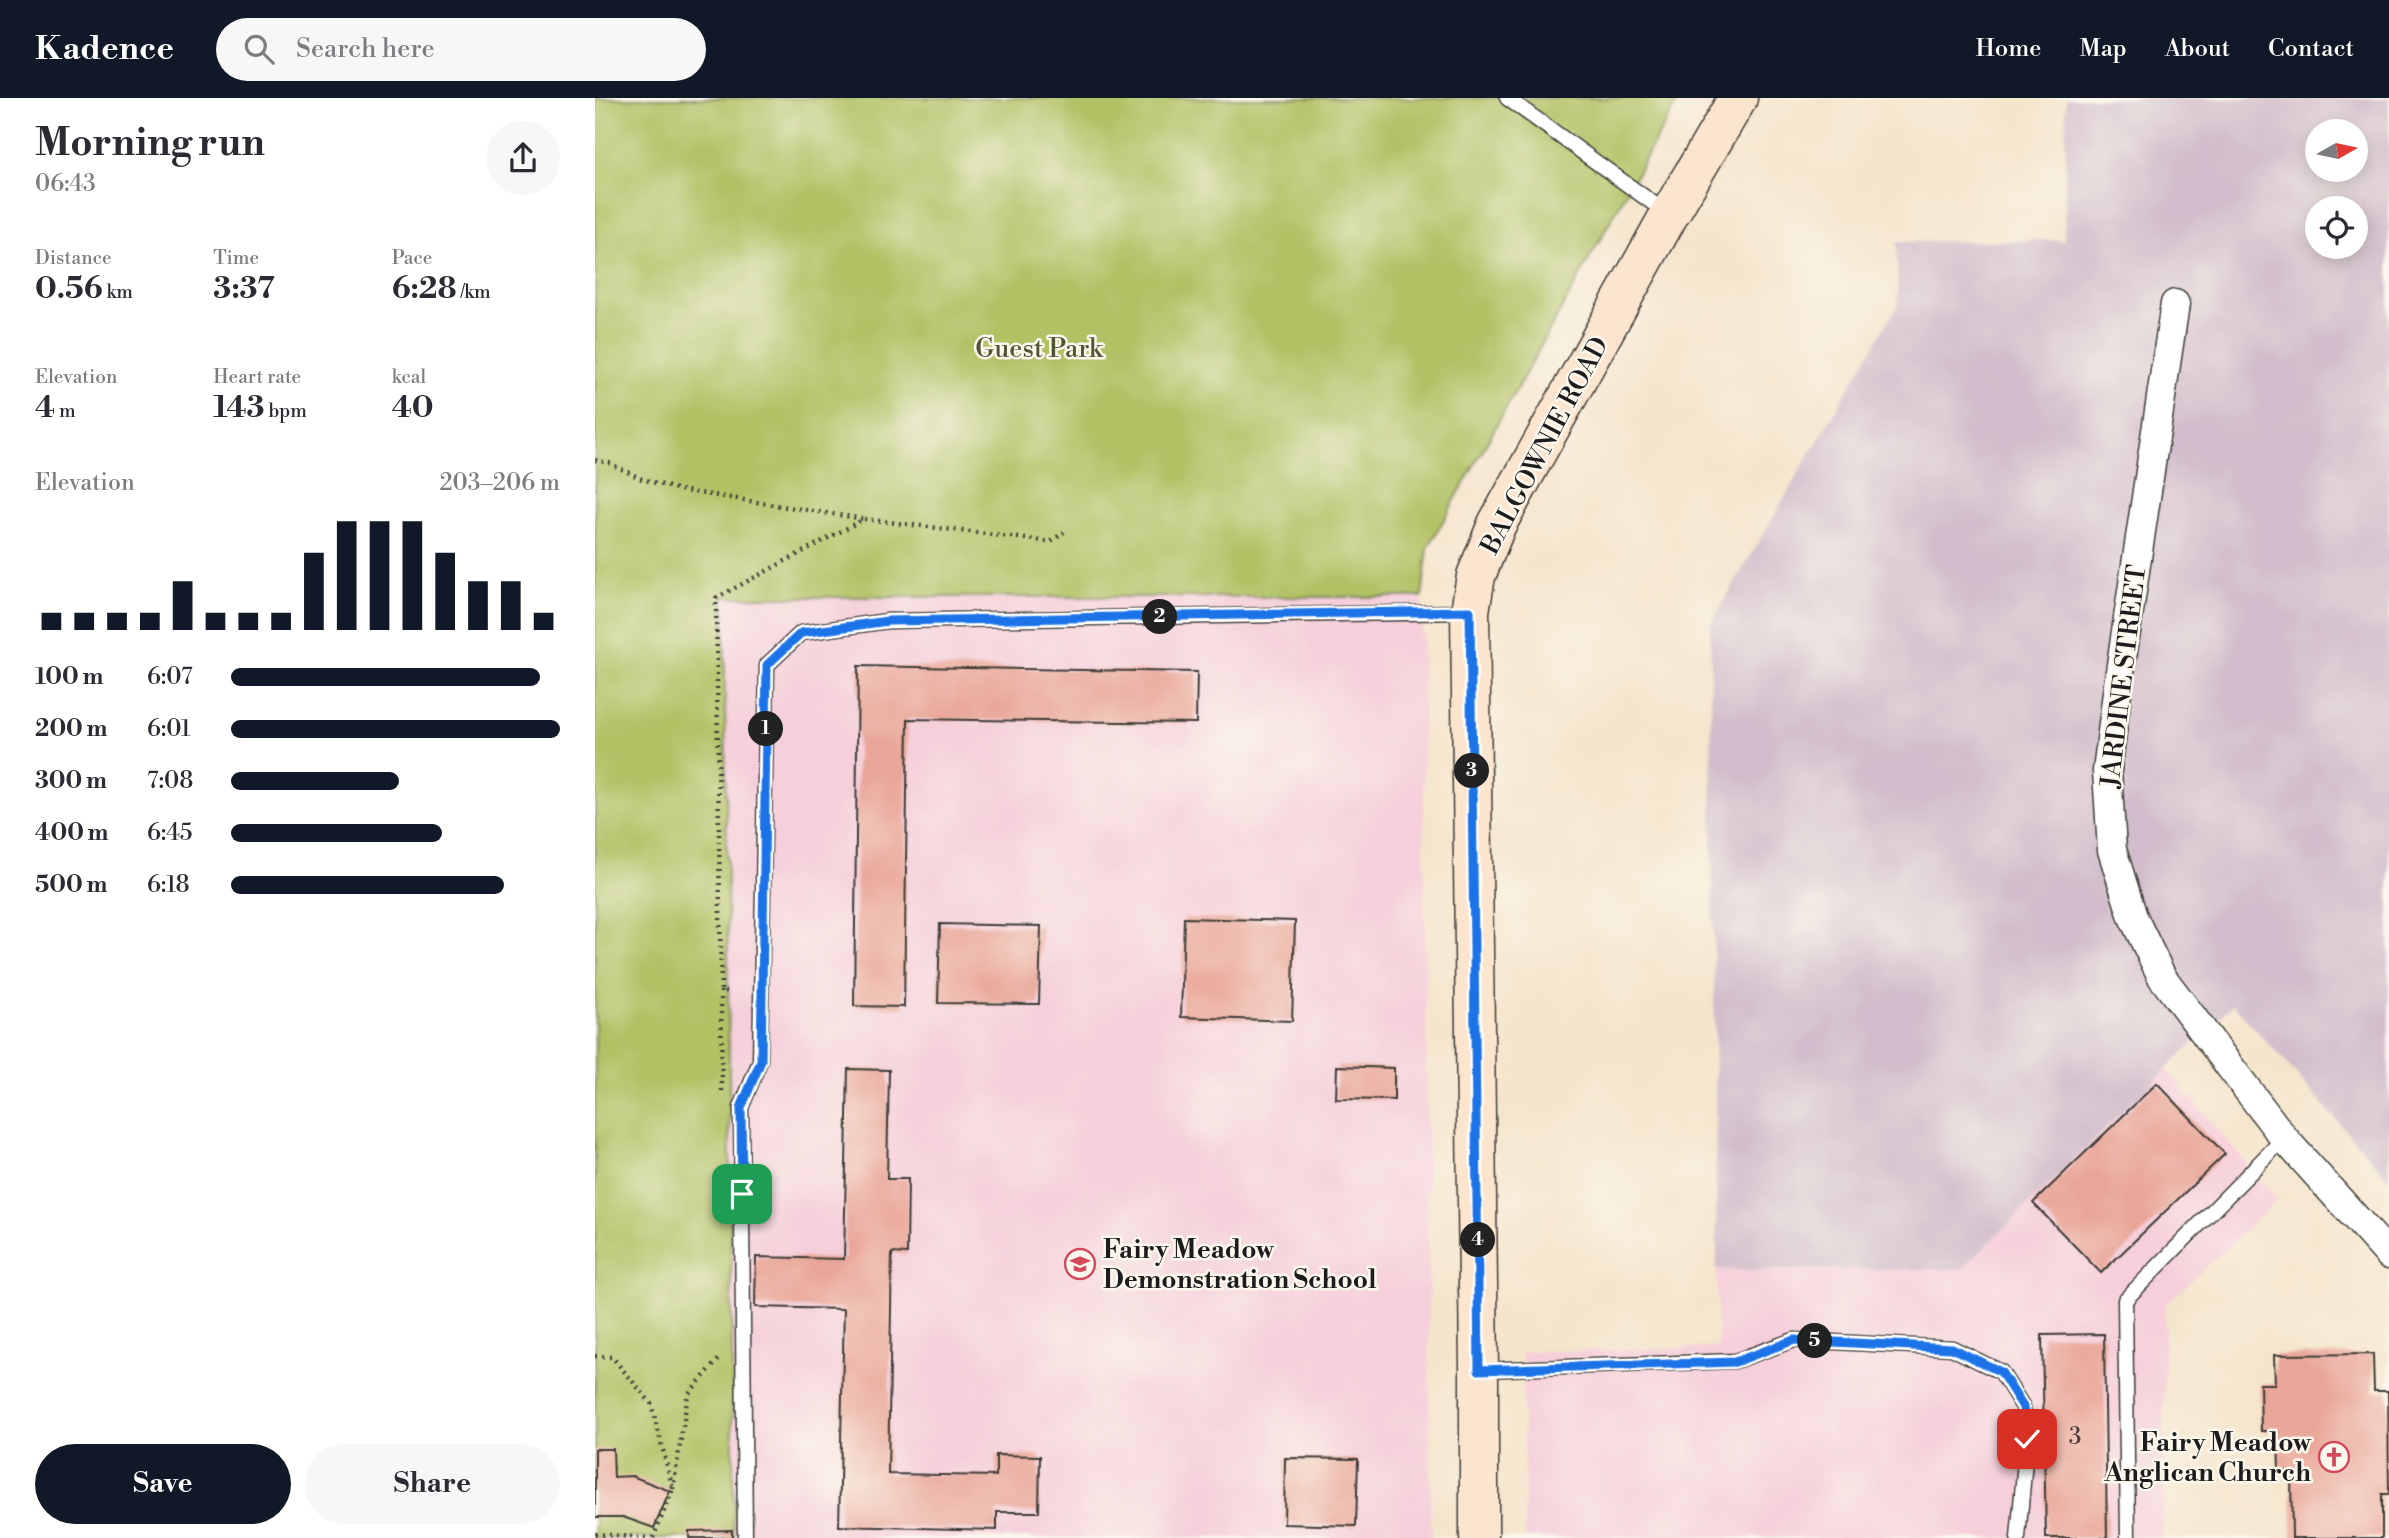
<!DOCTYPE html>
<html lang="en">
<head>
<meta charset="utf-8">
<style>
  body { margin:0; font-family:"Libre Bodoni",serif; background:#f7f7f7; color:#2b2b33; height:100vh; display:flex; flex-direction:column; font-size:26px; white-space:nowrap }
  * { box-sizing:border-box; margin:0 }
  p { font-size:23px; color:#7c7c81 }
  .icon { flex:none; width:38px; height:38px; fill:none; stroke:currentColor; stroke-width:2; stroke-linecap:round; stroke-linejoin:round }
  .map { position:relative; flex:1; overflow:hidden }
  .panel { display:flex; flex-direction:column; background:#fff; width:595px }
  .panel>* { flex:none }
  .needle { width:46px; rotate:81deg }
  .buttons { position:absolute; left:1710px; top:21px; display:grid; gap:14px }
  .buttons a { display:grid; place-items:center; width:63px; height:63px; border-radius:50%; background:#fff; box-shadow:0 4px 18px #0003; font-size:35px }
  .pin { position:absolute; display:grid; place-items:center; width:60px; height:60px; color:#fff; margin:-30px; border-radius:14px; box-shadow:0 4px 10px #0006 }
  .km { position:absolute; width:35px; height:35px; margin:-18px; border-radius:50%; background:#222; color:#fff; font-size:19px; line-height:35px; text-align:center }
  .round { display:grid; place-items:center; flex:none; width:74px; height:74px; border-radius:37px; background:#f7f7f7 }
  .summary { display:flex; align-items:center; justify-content:space-between; height:119px; padding:0 35px }
  h1 { font-size:38px; font-weight:700; line-height:52px }
  .figures { display:grid; grid-template-columns:repeat(3,1fr); gap:10px; height:119px; padding:7px 35px }
  .figures div { display:grid; align-content:center }
  .figures b { font-size:30px; font-weight:700 }
  .figures small { font-size:19px; font-weight:400 }
  .figures p { font-size:19px }
  .chart { height:196px; padding:14px 35px }
  .chart p { display:flex; justify-content:space-between }
  .chart svg { width:100%; height:126px; margin-top:7px; stroke:#111827; stroke-width:6 }
  .cta { display:flex; gap:14px; margin-top:auto; padding:14px 35px }
  .cta a { flex:1; height:80px; border-radius:42px; background:#111827; color:#fff; font-size:28px; font-weight:700; line-height:80px; text-align:center }
  .cta a+a { background:#f7f7f7; color:#2b2b33 }
  ul { padding:0 35px; list-style:none; font-size:23px }
  li { display:grid; grid-template-columns:112px 84px 1fr; align-items:center; height:52px }
  li i { height:18px; border-radius:9px; background:#111827 }
  header { display:flex; align-items:center; gap:42px; box-sizing:border-box; height:98px; padding:0 35px; background:#111827; color:#fff }
  header strong { font-size:33px }
  nav { display:flex; gap:38px; margin-inline-start:auto; font-size:24px }
  .search { width:490px; height:63px; background:#f7f7f7; display:flex; align-items:center; gap:18px; box-sizing:border-box; padding:0 24px; border-radius:38px; color:#7c7c81; font-size:26px }
  main { display:flex; flex:1; min-height:0 }
  .map>svg:first-child { display:block }
</style>
</head>
<body>
<header>
<strong>Kadence</strong>
<div class="search"><svg class="icon" aria-label="search" viewBox="0 0 24 24"><circle cx="10" cy="10" r="6"/><path d="M15 15l6 6"/></svg>Search here</div>
<nav><a>Home</a><a>Map</a><a>About</a><a>Contact</a></nav>
</header>
<main>
<section class="panel">
<div class="summary"><div><h1>Morning run</h1><p>06:43</p></div><a class="round"><svg class="icon" aria-label="share" viewBox="0 0 24 24"><path d="M12 15V3M7 8l5-5 5 5M5 13v7h14v-7"/></svg></a></div>
<div class="figures">
<div><p>Distance</p><b>0.56<small> km</small></b></div>
<div><p>Time</p><b>3:37</b></div>
<div><p>Pace</p><b>6:28<small> /km</small></b></div>
</div>
<div class="figures">
<div><p>Elevation</p><b>4<small> m</small></b></div>
<div><p>Heart rate</p><b>143<small> bpm</small></b></div>
<div><p>kcal</p><b>40</b></div>
</div>
<div class="chart"><p><span>Elevation</span>203–206 m</p>
<svg viewBox="0 0 160 44" preserveAspectRatio="none"><path d="M5 44V38M15 44V38M25 44V38M35 44V38M45 44V27M55 44V38M65 44V38M75 44V38M85 44V17M95 44V6M105 44V6M115 44V6M125 44V17M135 44V27M145 44V27M155 44V38"/></svg>
</div>
<ul>
<li><b>100 m</b>6:07<i style="width:94%"></i></li>
<li><b>200 m</b>6:01<i style="width:100%"></i></li>
<li><b>300 m</b>7:08<i style="width:51%"></i></li>
<li><b>400 m</b>6:45<i style="width:64%"></i></li>
<li><b>500 m</b>6:18<i style="width:83%"></i></li>
</ul>
<div class="cta"><a>Save</a><a>Share</a></div>
</section>
<div class="map">
<svg width="1794" height="1440" viewBox="0 0 1794 1440">
  <rect width="100%" height="100%" fill="#fbf7ec"/>
  <filter id="ink" filterUnits="userSpaceOnUse"><feTurbulence type="fractalNoise" baseFrequency=".0143" numOctaves="2"/><feDisplacementMap in="SourceGraphic" scale="14" xChannelSelector="R" yChannelSelector="G"/><feConvolveMatrix kernelMatrix="1 2 1 2 8 2 1 2 1" color-interpolation-filters="sRGB"/></filter>
  <filter id="wash" filterUnits="userSpaceOnUse"><feTurbulence type="fractalNoise" baseFrequency=".00686" numOctaves="4" result="noise"/><feDisplacementMap in="SourceGraphic" scale="28" xChannelSelector="R" yChannelSelector="G"/><feGaussianBlur stdDeviation="1.57" result="paint"/><feColorMatrix in="noise" values="0 0 0 0 0 0 0 0 0 0 0 0 0 0 0 0 0 1.4 0 .05"/><feComposite in="paint" operator="in"/></filter>
  <g filter="url(#wash)">
    <rect width="100%" height="100%" fill="#f5e5cc"/>
    <!-- built -->
    <g fill="#f5cfda">
      <polygon points="129,499 827,499 836,1440 139,1440"/>
      <polygon points="1571,971 1683,1102 1570,1207 1568,1440 930,1440 927,1254 1122,1250 1122,1172 1367,1171"/>
    </g>
    <!-- industrial -->
    <path fill="#d1bdcb" fill-rule="evenodd" d="M1471 0H1794V1081L1638 906 1367 1171 1122 1172 1115 527 1303 206 1301 144 1469 142ZM1722 33H1760V72H1722ZM1722 110H1760V149H1722Z"/>
    <!-- green -->
    <polygon fill="#b1c163" stroke="#666e40" stroke-width="2" points="0,0 1084,0 833,450 827,499 129,499 139,1440 0,1440"/>
    <g id="blocks">
      <!-- building -->
      <g fill="#e9a698">
        <polygon points="263,568 602,574 601,625 313,621 309,909 259,908"/>
        <polygon points="589,820 700,823 697,923 586,919"/>
        <polygon points="345,826 446,828 444,906 343,905"/>
        <polygon points="742,968 799,970 799,1002 741,1001"/>
        <polygon points="253,971 294,972 292,1081 313,1081 312,1156 297,1155 293,1376 401,1378 401,1357 445,1358 444,1414 402,1414 402,1432 244,1428 249,1211 160,1209 161,1159 249,1161"/>
        <polygon points="1562,985 1630,1056 1506,1175 1438,1105"/>
        <polygon points="1509,1236 1512,1440 1451,1440 1447,1237"/>
        <polygon points="1778,1256 1779,1293 1793,1293 1794,1396 1787,1396 1787,1440 1697,1440 1696,1373 1684,1373 1683,1333 1666,1333 1665,1286 1680,1286 1679,1257"/>
        <polygon points="0,1351 18,1351 19,1379 37,1378 75,1393 59,1430 28,1419 0,1419"/>
        <polygon points="690,1360 763,1361 761,1428 689,1426"/>
        <polygon points="137,1432 137,1440 94,1440 94,1433"/>
      </g>
    </g>
  </g>
  <g filter="url(#ink)">
    <use href="#blocks" fill-opacity="0" stroke="#3d3a36" stroke-width="2"/>
    <g fill="none" stroke-linecap="round" stroke-linejoin="round">
      <!-- lane casing -->
      <g stroke="#3d3a36" stroke-width="17">
        <g id="lane">
          <polyline points="912,0 1073,116"/>
          <polyline points="885,1272 1140,1263 1199,1242 1357,1250 1406,1274 1428,1309 1432,1341 1423,1440"/>
          <polyline points="150,1440 146,1010 165,963 172,567 206,535 293,523 873,514"/>
          <polyline points="1533,1440 1530,1202 1689,1040"/>
        </g>
      </g>
      <!-- street casing -->
      <g stroke="#3d3a36" stroke-width="31">
        <polyline id="street" points="1580,206 1523,587 1512,673 1517,752 1538,819 1567,879 1689,1040 1794,1157"/>
      </g>
      <!-- secondary casing -->
      <g stroke="#3d3a36" stroke-width="41">
        <polyline id="secondary" points="884,1440 884,1272 875,513 881,478 902,426 1074,117 1143,0"/>
      </g>
      <!-- path -->
      <g stroke="#3d3a36" stroke-width="4.5" stroke-dasharray="2 5" stroke-linecap="butt">
        <polyline points="0,362 14,365 47,381 85,392 269,421"/>
        <polyline points="126,893 127,993"/>
        <polyline points="132,893 126,893 121,500 269,421 456,444 469,434"/>
        <polyline points="0,1258 17,1259 56,1305 78,1391 58,1440"/>
        <polyline points="78,1391 93,1296 125,1260"/>
        <polyline points="0,1436 51,1440"/>
      </g>
      <!-- lane -->
      <use href="#lane" stroke="#fff" stroke-width="14"/>
      <!-- street -->
      <use href="#street" stroke="#fff" stroke-width="28"/>
      <!-- secondary -->
      <use href="#secondary" stroke="#fce5cf" stroke-width="38"/>
    </g>
  </g>
  <g fill="none" stroke-linecap="round" stroke-linejoin="round" filter="url(#ink)">
    <!-- route casing -->
    <g stroke="#fff" stroke-width="14">
      <polyline id="route" points="147,1096 146,1010 166,963 172,567 206,535 293,523 875,513 884,1272 1140,1264 1199,1242 1357,1250 1406,1274 1428,1309 1432,1341"/>
    </g>
    <!-- route -->
    <use href="#route" stroke="#1a73e8" stroke-width="9"/>
  </g>
  <!-- icons -->
  <defs>
    <g id="school-ring" transform="scale(1.575)"><circle r="9.5" fill="#fbf7ec" stroke="#d1495b" stroke-width="1.5"/><path d="M0-5L7-2L0 1L-7-2ZM-4 1L0 2.5L4 1V4Q0 6-4 4Z" fill="#d1495b"/></g>
    <g id="church-ring" transform="scale(1.575)"><circle r="9.5" fill="#fbf7ec" stroke="#d1495b" stroke-width="1.5"/><path d="M-1.2-6h2.4v3.5h3.3v2.4h-3.3V6h-2.4V-.1h-3.3v-2.4h3.3Z" fill="#d1495b"/></g>
  </defs>
  <g fill-rule="evenodd">
    <use href="#school-ring" x="485" y="1166"/>
    <use href="#church-ring" x="1739" y="1359"/>
  </g>
  <g text-anchor="middle" stroke-width="5" stroke-linejoin="round" paint-order="stroke">
    <!-- number labels -->
    <g font-size="23" fill="#4f3e3b">
      <text x="1480" y="1346">3</text>
    </g>
    <!-- park labels -->
    <g font-size="26" fill="#505635" stroke="#fbf7ec">
      <text x="444" y="259">Guest Park</text>
    </g>
    <!-- street labels -->
    <g font-size="26" fill="#1c1c1c" stroke="#fbf7ec">
      <text transform="translate(949 347) rotate(-62)" y="9">BALGOWNIE ROAD</text>
      <text transform="translate(1528 578) rotate(-83)" y="9">JARDINE STREET</text>
    </g>
    <!-- poi labels -->
    <g font-size="26" font-weight="bold" fill="#1c1c1c" stroke="#fbf7ec" text-anchor="start">
      <text x="508" y="1160">Fairy Meadow<tspan x="508" dy="30">Demonstration School</tspan></text>
      <text x="1716" y="1353" text-anchor="end">Fairy Meadow<tspan x="1716" dy="30">Anglican Church</tspan></text>
    </g>
  </g>
</svg>
<div class="buttons">
<a><svg class="needle" viewBox="-14 -14 28 28"><path d="M0-13l5 13h-10z" fill="#e53935"/><path d="M0 13l5-13h-10z" fill="#7c7c81"/></svg></a>
<a><svg class="icon" aria-label="locate" viewBox="0 0 24 24"><circle cx="12" cy="12" r="6"/><path d="M12 2v4M12 18v4M2 12h4M18 12h4"/></svg></a>
</div>
<div class="pin" style="left:147px;top:1096px;background:#1e9e55"><svg class="icon" aria-label="arrive" viewBox="0 0 24 24"><path d="M6 21V4h12l-3 4 3 4H6"/></svg></div>
<div class="pin" style="left:1432px;top:1341px;background:#d93025"><svg class="icon" aria-label="check" viewBox="0 0 24 24"><path d="M5 12l5 5 9-10"/></svg></div>
<b class="km" style="left:171px;top:631px">1</b>
<b class="km" style="left:565px;top:519px">2</b>
<b class="km" style="left:877px;top:673px">3</b>
<b class="km" style="left:883px;top:1142px">4</b>
<b class="km" style="left:1220px;top:1243px">5</b>
</div>
</main>
</body>
</html>
